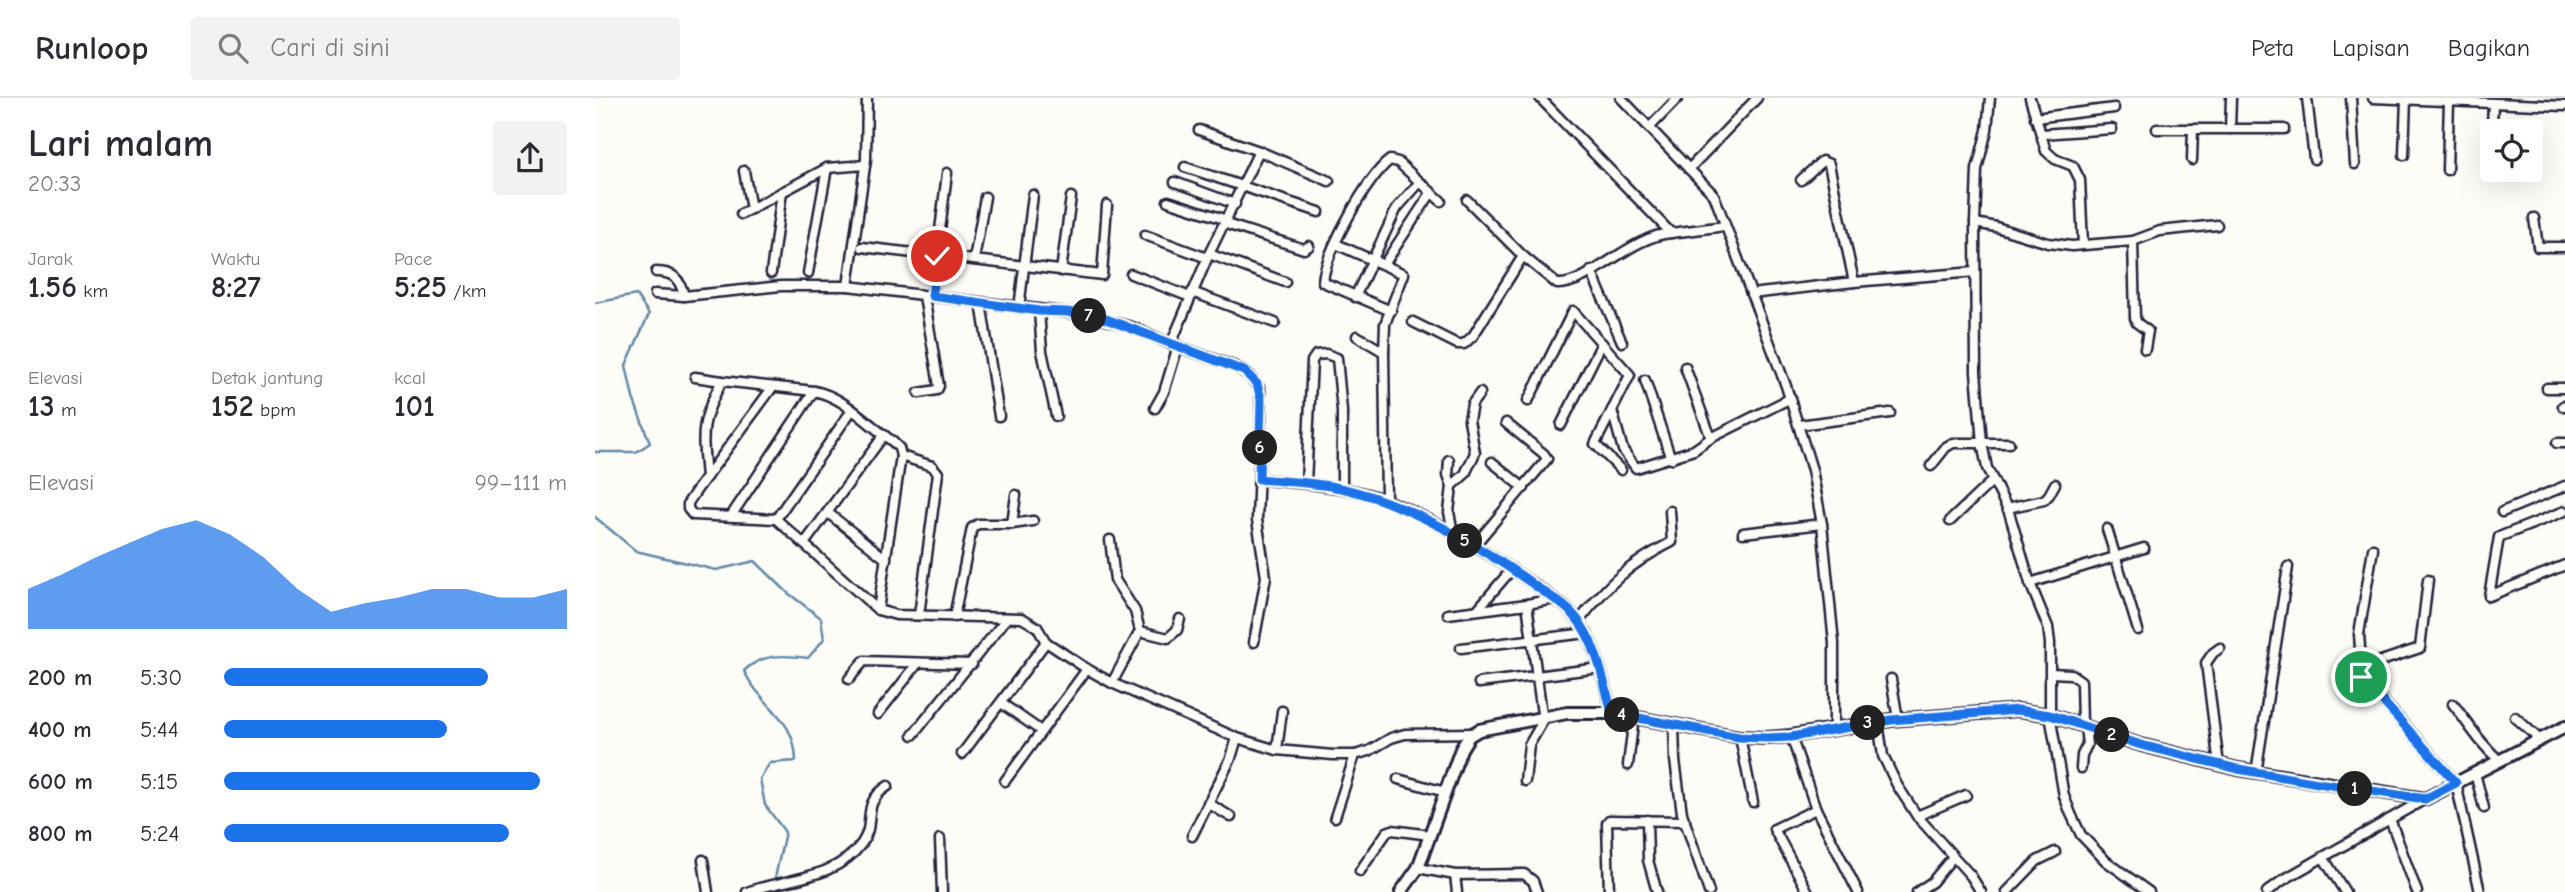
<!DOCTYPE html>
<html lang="id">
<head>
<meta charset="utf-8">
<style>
  body { margin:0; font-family:"Comic Neue",sans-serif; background:#f2f2f3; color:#2b2b33; height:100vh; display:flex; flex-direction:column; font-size:26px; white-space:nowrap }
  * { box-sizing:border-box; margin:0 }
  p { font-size:23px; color:#7c7c81 }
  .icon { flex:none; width:38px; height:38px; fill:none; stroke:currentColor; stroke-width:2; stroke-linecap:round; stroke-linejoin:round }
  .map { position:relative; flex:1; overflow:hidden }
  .side { display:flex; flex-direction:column; background:#fff; width:595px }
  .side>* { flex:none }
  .tools { position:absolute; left:1885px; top:21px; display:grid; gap:14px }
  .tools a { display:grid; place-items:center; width:63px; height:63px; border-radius:7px; background:#fff; box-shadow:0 7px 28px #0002; font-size:35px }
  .pin { position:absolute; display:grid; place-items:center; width:60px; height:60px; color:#fff; margin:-30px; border:4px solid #fff; border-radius:50%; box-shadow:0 2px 7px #0007 }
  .km { position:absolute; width:35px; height:35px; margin:-18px; border-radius:50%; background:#222; color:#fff; font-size:19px; line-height:35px; text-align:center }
  .round { display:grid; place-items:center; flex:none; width:74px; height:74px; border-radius:7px; background:#f2f2f3 }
  .summary { display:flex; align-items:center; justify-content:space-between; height:119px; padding:0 28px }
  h1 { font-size:38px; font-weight:600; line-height:52px }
  .figures { display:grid; grid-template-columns:repeat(3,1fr); gap:10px; height:119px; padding:7px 28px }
  .figures div { display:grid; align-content:center }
  .figures b { font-size:30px; font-weight:600 }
  .figures small { font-size:19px; font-weight:400 }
  .figures p { font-size:19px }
  .chart { height:196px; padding:14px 28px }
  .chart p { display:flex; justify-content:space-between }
  .chart svg { width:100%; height:126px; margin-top:7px; fill:#1a73e8; opacity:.7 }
  ul { padding:0 28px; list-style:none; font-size:23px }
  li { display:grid; grid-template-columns:112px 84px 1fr; align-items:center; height:52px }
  li i { height:18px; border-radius:9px; background:#1a73e8 }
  header { display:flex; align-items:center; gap:42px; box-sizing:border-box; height:98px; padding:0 35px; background:#fff; border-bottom:2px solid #e1e1e2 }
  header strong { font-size:33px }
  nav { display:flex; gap:38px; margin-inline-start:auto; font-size:24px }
  .search { width:490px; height:63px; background:#f2f2f3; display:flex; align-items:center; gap:18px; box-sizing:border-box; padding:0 24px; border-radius:7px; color:#7c7c81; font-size:26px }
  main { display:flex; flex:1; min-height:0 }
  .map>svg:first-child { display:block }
</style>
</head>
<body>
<header>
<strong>Runloop</strong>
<div class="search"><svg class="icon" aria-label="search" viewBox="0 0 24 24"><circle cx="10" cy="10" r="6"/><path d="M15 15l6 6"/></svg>Cari di sini</div>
<nav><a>Peta</a><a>Lapisan</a><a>Bagikan</a></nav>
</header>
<main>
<section class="side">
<div class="summary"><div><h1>Lari malam</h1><p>20:33</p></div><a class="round"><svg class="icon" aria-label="share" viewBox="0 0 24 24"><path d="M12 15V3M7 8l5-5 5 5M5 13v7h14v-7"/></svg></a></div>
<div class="figures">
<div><p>Jarak</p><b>1.56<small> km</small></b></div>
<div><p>Waktu</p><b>8:27</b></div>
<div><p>Pace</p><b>5:25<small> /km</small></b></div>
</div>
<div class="figures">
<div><p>Elevasi</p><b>13<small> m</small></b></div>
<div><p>Detak jantung</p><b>152<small> bpm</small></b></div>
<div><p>kcal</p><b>101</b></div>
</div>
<div class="chart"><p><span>Elevasi</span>99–111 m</p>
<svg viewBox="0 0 160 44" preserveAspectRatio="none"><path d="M0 44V30L10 25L20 19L30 14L40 9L50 6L60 11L70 19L80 30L90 38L100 35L110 33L120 30L130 30L140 33L150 33L160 30V44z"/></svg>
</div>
<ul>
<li><b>200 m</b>5:30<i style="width:77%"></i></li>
<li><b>400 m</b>5:44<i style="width:65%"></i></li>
<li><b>600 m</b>5:15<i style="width:92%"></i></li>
<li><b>800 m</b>5:24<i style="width:83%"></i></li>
</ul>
</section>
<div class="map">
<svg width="1970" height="794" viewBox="0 0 1970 794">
  <rect width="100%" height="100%" fill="#fdfcf7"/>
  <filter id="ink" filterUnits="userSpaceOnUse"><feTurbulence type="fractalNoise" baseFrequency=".0143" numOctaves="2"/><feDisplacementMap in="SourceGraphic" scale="14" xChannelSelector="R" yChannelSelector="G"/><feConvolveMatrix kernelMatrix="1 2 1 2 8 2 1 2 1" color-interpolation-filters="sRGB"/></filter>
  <g filter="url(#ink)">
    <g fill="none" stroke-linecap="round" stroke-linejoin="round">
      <!-- stream -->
      <g stroke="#6289a6" stroke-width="2.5">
        <polyline points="0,205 41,197 54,216 31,267 38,300 55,345 41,354 0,354"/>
        <path d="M0 419 41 453 121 472 160 463 193 495 226 520 229 541 213 560C189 557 167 555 149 573 166 609 200 618 201 663L175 665 165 681 170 707 190 734 180 780 184 794"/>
      </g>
      <!-- minor casing -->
      <g stroke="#22223b" stroke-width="13">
        <g id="minor">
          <polyline points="945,0 1076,135 1130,128"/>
          <polyline points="1026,0 1119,97 1191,288 1217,372 1227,426 1239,545 1239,631"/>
          <polyline points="1395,0 1392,32 1382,71 1380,125 1381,274 1387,345 1392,370 1414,414 1435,485 1453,529 1455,545 1455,617 1469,698 1476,716 1486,737 1511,763 1554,794"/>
          <polyline points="1435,0 1451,53 1460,61 1478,68 1485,82 1488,146"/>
          <polyline points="1712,0 1719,61"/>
          <polyline points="1756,0 1760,66"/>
          <polyline points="1778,0 1970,8"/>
          <polyline points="1440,20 1519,10"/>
          <polyline points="1054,30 1083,0"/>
          <polyline points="1562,31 1635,31 1636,0"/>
          <polyline points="1635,31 1689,31"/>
          <polyline points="604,32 664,53 734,83"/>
          <polyline points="1447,36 1517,31"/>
          <polyline points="1809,57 1811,0"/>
          <polyline points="1597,62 1598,31"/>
          <polyline points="590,69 724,114"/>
          <polyline points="1895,69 1898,6"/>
          <polyline points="1094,71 1162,0"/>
          <polyline points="1852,72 1854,4"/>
          <polyline points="149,73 156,111"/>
          <polyline points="1206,82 1227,63 1234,66 1259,184"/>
          <polyline points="580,84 640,106"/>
          <path d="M872 102 928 158 962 186C993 188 1035 138 1076 135"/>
          <polyline points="573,103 632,122"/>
          <polyline points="146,116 232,70 270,67"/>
          <polyline points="1939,120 1943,149 1970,149"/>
          <polyline points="1380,125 1401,129 1453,145 1477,148 1538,143 1565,133 1622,127"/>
          <polyline points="631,126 709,151 714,148"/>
          <polyline points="550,137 612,160"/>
          <polyline points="1538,143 1540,220 1542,225 1553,233 1550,251"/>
          <polyline points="741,146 809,176 790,226 789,254"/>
          <polyline points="267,149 507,177 512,107"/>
          <polyline points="614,156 690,184"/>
          <polyline points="379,162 390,99"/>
          <polyline points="790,165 836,95"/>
          <polyline points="466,173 476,99"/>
          <polyline points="996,173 1027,244"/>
          <path d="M61 174C79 174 85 181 89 198L186 188H253L492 217 537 229 576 246"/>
          <polyline points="176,175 187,94"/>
          <polyline points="213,175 232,70"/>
          <polyline points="536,176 595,199"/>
          <polyline points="253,188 271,61 272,0"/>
          <polyline points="597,194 680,225"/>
          <polyline points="60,196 89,198"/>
          <polyline points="1156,196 1259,184 1380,174"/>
          <polyline points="337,198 352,75"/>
          <polyline points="760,199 802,110 824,85"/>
          <polyline points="386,205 404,318"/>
          <polyline points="424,210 438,97"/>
          <polyline points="444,213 447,253 461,318"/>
          <path d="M796 213 728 184C729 157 772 79 795 62L803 64 846 103"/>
          <polyline points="818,224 862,246 869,246 878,238 928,158"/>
          <polyline points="762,238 789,254 791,402"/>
          <polyline points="1090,269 1116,340"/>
          <polyline points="100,279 127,283"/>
          <polyline points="1050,282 1076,361"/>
          <polyline points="177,290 101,393 93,405 93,411 98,417 181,421 283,512 301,517 427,520 442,529 451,544 492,571 517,585 642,640 682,652 738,657 760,657 774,653 796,640 810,636 878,635"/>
          <polyline points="1952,290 1970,290"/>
          <polyline points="324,295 342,292 344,288 329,198"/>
          <polyline points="933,303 978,213 1035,277 1000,346 1026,372"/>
          <polyline points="1968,308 1970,308"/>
          <polyline points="560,310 569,294 583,248"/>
          <polyline points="1017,312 1028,352 1041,370 1099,352 1116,340 1196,300"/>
          <polyline points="966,327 1007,245"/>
          <polyline points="1204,327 1295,315"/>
          <polyline points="1962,345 1970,345"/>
          <polyline points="854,362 853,377 857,388"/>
          <polyline points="897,364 929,390"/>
          <polyline points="1336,368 1351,349 1358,345 1414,345"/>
          <path d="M111 379C107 334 105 324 127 283L219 293C250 299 272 326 297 343L304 350 306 358"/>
          <path d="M664 381C707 386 750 387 791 402 843 422 894 456 940 487 955 498 974 509 985 525 1003 551 1009 585 1017 615"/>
          <polyline points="711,385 717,263 721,257 731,256 742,260 747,313 747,390"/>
          <polyline points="1412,410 1449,402 1454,397 1460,386"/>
          <polyline points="1970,413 1904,439 1894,498 1970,467"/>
          <polyline points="1907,414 1970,388"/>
          <polyline points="233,415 291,461"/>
          <polyline points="136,418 219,293"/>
          <polyline points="181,421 257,312"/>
          <polyline points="1355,423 1397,383"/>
          <polyline points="417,426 438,423"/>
          <polyline points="1512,431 1543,532"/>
          <polyline points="858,435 854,414 857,388 870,376 880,355 874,322 877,306 885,295"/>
          <polyline points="1148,435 1227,426"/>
          <polyline points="515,442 520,482 540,513 545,533 517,585"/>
          <polyline points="209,446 289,337"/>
          <polyline points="878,449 952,361 949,356 911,325"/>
          <polyline points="1778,451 1764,536 1767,579 1861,685 1885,794"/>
          <polyline points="1435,485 1549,450"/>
          <polyline points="932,506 960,501"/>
          <polyline points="283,512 306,358 337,368 343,375 324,517"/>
          <polyline points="882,512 917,471"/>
          <polyline points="853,516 932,506 948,623 934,647 930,683"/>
          <polyline points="359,519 377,430 383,426 417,426 421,397"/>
          <path d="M984 523C1012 487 1035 465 1077 444L1075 413"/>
          <polyline points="545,533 573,540 582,532 585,521"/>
          <polyline points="659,544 671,479 662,422 666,318 665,291 654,277 641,269 576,246 614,156 664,53"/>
          <polyline points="866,550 992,535"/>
          <polyline points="1765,570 1825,550 1833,482"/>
          <polyline points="1456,575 1476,576 1486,583 1487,627"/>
          <polyline points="254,581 269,563 377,566"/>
          <polyline points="1296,581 1303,621"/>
          <polyline points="884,585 1005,570"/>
          <polyline points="406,605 446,633"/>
          <path d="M1858 606C1873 625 1885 646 1904 662"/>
          <polyline points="283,616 323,565"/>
          <polyline points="1920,619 1945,642"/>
          <polyline points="1283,624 1288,658 1302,687 1322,718 1376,778 1386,794"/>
          <polyline points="1079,626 1080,662 1087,715 1114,794"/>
          <polyline points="318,637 412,520"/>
          <polyline points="1196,638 1221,711 1263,794"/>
          <polyline points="1145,639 1158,704"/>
          <polyline points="682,652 687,613"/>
          <polyline points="367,656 451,544"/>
          <polyline points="1033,667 1039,619"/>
          <polyline points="1624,667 1611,565 1618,555 1625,550"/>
          <polyline points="1486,670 1487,657 1492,647 1490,628"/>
          <polyline points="1661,675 1693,469"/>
          <polyline points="1880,675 1889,710"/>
          <polyline points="803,681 850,694"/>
          <polyline points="410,683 492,571"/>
          <polyline points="613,705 636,719"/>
          <polyline points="1322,718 1371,697"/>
          <polyline points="740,719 760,657"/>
          <polyline points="1795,721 1822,794"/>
          <polyline points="1052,722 1053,762 1062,794"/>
          <polyline points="597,738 636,660 642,640"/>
          <polyline points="345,741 347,794"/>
          <polyline points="1728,759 1750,794"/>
          <polyline points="108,762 113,794"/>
          <polyline points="823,770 860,777 929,776 938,783 942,794"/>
          <polyline points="765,773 792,734 797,732 835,737"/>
          <polyline points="860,777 862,794"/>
          <path d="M152 794C190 780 241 782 267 745 282 723 264 707 293 688"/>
          <polyline points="1014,794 1012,725 1014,722 1090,723"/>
          <polyline points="1213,794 1179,731 1221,711"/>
          <polyline points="1322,794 1337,784 1357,760"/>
          <polyline points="1412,794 1442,763 1460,754"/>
          <polyline points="1672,794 1688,782 1830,701"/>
        </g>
      </g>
      <!-- tertiary casing -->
      <g stroke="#22223b" stroke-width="16">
        <polyline id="tertiary" points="806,794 823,770 866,651 874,638 884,632 972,615 1017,615 1145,639 1172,640 1196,638 1296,622 1423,612 1455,617 1546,647 1643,671 1830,701 1970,629"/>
      </g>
      <!-- minor -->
      <use href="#minor" stroke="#fdfcf7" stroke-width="8"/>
      <!-- tertiary -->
      <use href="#tertiary" stroke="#fdfcf7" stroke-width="10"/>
    </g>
  </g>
  <g fill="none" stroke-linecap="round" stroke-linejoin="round" filter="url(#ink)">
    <!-- route casing -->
    <g stroke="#fff" stroke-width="14">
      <path id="route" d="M342 158 337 198 444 213 472 214 511 221 649 273 662 286 666 301 664 381C692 384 722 384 750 391 816 407 880 445 935 484 952 497 973 507 985 525 1003 551 1009 585 1017 615L1144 639 1172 640 1196 639 1296 622 1423 612 1455 617 1546 647 1643 671 1729 686 1830 701 1861 685 1766 579"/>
    </g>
    <!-- route -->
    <use href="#route" stroke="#1a73e8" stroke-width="9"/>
  </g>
</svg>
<div class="tools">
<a><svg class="icon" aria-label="locate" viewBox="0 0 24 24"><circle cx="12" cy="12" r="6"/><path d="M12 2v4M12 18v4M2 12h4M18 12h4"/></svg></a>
</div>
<div class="pin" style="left:1766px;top:579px;background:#1e9e55"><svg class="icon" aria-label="arrive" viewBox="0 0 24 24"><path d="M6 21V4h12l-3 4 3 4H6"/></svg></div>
<div class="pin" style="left:342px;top:158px;background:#d93025"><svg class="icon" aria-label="check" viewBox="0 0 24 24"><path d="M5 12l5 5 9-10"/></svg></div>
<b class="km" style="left:1760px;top:691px">1</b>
<b class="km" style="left:1517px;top:637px">2</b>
<b class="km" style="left:1273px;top:625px">3</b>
<b class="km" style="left:1027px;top:617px">4</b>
<b class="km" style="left:870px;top:443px">5</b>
<b class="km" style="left:665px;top:350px">6</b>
<b class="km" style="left:494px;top:218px">7</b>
</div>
</main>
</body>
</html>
